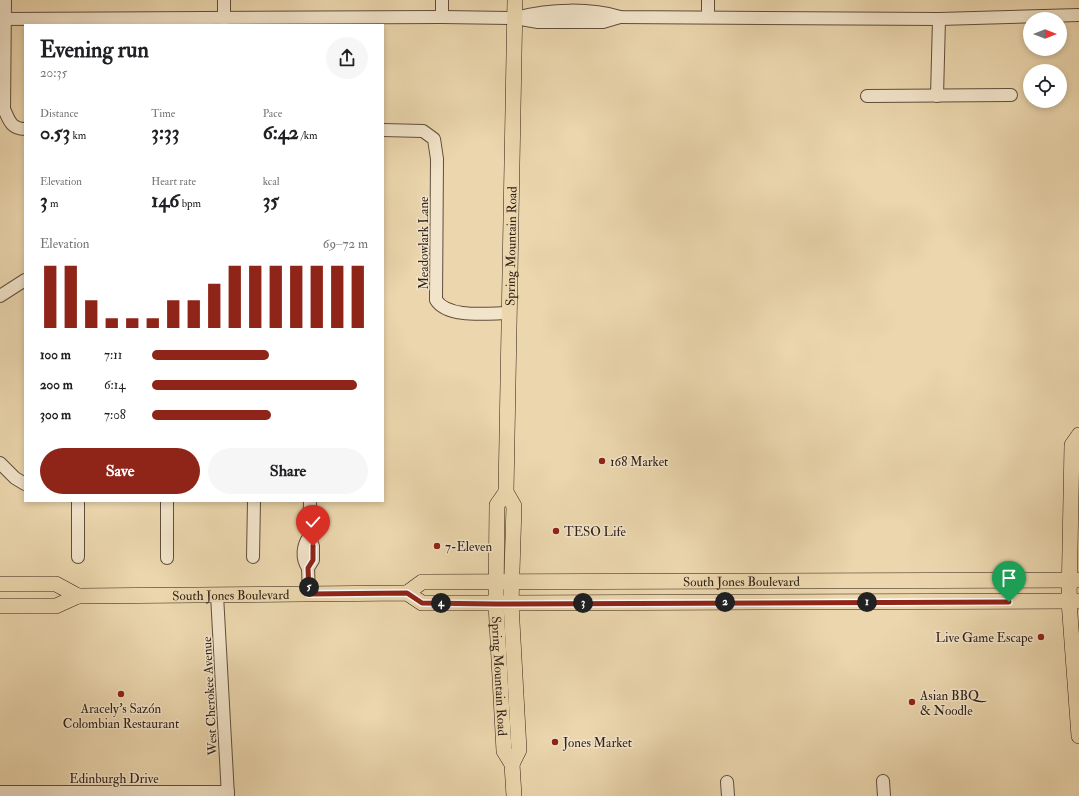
<!DOCTYPE html>
<html lang="en">
<head>
<meta charset="utf-8">
<style>
  body { margin:0; font-family:"IM FELL Double Pica",serif; background:#f6f6f6; color:#202124; height:100vh; display:flex; flex-direction:column; font-size:15px; white-space:nowrap }
  * { box-sizing:border-box; margin:0 }
  p { font-size:13px; color:#757577 }
  .icon { flex:none; width:22px; height:22px; fill:none; stroke:currentColor; stroke-width:2; stroke-linecap:round; stroke-linejoin:round }
  .map { position:relative; flex:1; overflow:hidden }
  .drawer { position:absolute; left:24px; top:24px; width:360px; height:478px; display:flex; flex-direction:column; background:#fff; border-radius:0px; box-shadow:0 2px 6px #0003 }
  .drawer>* { flex:none }
  .needle { width:26px; rotate:90deg }
  .tools { position:absolute; left:1023px; top:12px; display:grid; gap:8px }
  .tools a { display:grid; place-items:center; width:44px; height:44px; border-radius:50%; background:#fff; box-shadow:0 2px 6px #0003; font-size:20px }
  .pin { position:absolute; display:grid; place-items:center; width:34px; height:34px; color:#fff; margin:-41px -17px; border-radius:50% 50% 50% 0; rotate:-45deg; box-shadow:0 0 4px #0007 }
  .pin .icon { rotate:45deg }
  .km { position:absolute; width:20px; height:20px; margin:-10px; border-radius:50%; background:#222; color:#fff; font-size:11px; line-height:20px; text-align:center }
  .round { display:grid; place-items:center; flex:none; width:42px; height:42px; border-radius:21px; background:#f6f6f6 }
  .summary { display:flex; align-items:center; justify-content:space-between; height:68px; padding:0 16px }
  h1 { font-size:22px; font-weight:800; line-height:30px }
  .metrics { display:grid; grid-template-columns:repeat(3,1fr); gap:6px; height:68px; padding:4px 16px }
  .metrics div { display:grid; align-content:center }
  .metrics b { font-size:20px; font-weight:800 }
  .metrics small { font-size:11px; font-weight:400 }
  .metrics p { font-size:11px }
  .chart { height:112px; padding:8px 16px }
  .chart p { display:flex; justify-content:space-between }
  .chart svg { width:100%; height:72px; margin-top:4px; stroke:#8f2418; stroke-width:6 }
  .button { display:flex; gap:8px; margin-top:auto; padding:8px 16px }
  .button a { flex:1; height:46px; border-radius:24px; background:#8f2418; color:#fff; font-size:16px; font-weight:800; line-height:46px; text-align:center }
  .button a+a { background:#f6f6f6; color:#202124 }
  ul { padding:0 16px; list-style:none; font-size:13px }
  li { display:grid; grid-template-columns:64px 48px 1fr; align-items:center; height:30px }
  li i { height:10px; border-radius:5px; background:#8f2418 }
  .map>svg:first-child { display:block }
</style>
</head>
<body>
<div class="map">
<svg width="1079" height="796" viewBox="0 0 1079 796">
  <rect width="100%" height="100%" fill="#ebd6ad"/>
  <filter id="stains"><feTurbulence type="fractalNoise" baseFrequency=".005" numOctaves="4"/><feColorMatrix values="0 0 0 0 .2 0 0 0 0 .09 0 0 0 0 .02 0 0 0 .5 -.17"/></filter>
  <radialGradient id="worn" r=".72"><stop offset=".6" stop-color="#630" stop-opacity="0"/><stop offset="1" stop-color="#630" stop-opacity=".3"/></radialGradient>
  <g fill="none" stroke-linecap="round" stroke-linejoin="round">
    <!-- minor casing -->
    <g stroke="#5f4e3d" stroke-width="14">
      <g id="minor">
        <path d="M5 0 4 109C9 120 11 129 25 129"/>
        <polyline points="442,17 442,0"/>
        <path d="M520 17C549 9 591 8 620 17L939 19 1079 15"/>
        <polyline points="708,17 708,0"/>
        <polyline points="0,19 442,17 515,18 538,22 603,22 620,17"/>
        <polyline points="224,19 224,0"/>
        <polyline points="867,96 1011,95"/>
        <polyline points="937,96 939,19"/>
        <path d="M383 130 423 131 434 139 437 159 436 300C448 319 489 313 509 313"/>
        <polyline points="0,296 25,280"/>
        <polyline points="0,463 15,478 25,484"/>
        <polyline points="78,557 78,501"/>
        <polyline points="253,557 254,501"/>
        <polyline points="167,558 167,501"/>
        <path d="M308 568C301 558 303 545 309 537"/>
        <polyline points="309,594 308,568 313,560 313,546 309,537 310,501"/>
        <polyline points="217,595 228,796"/>
        <polyline points="883,781 884,796"/>
        <polyline points="727,782 728,796"/>
        <polyline points="0,792 228,792"/>
      </g>
    </g>
    <!-- major casing -->
    <g stroke="#302118" stroke-width="16">
      <g id="major">
        <polyline points="1079,435 1072,445 1069,601 1079,736"/>
        <path id="s1" d="M506 492 497 505 496 604 504 751 512 764 514 796"/>
        <polyline points="0,584 56,584 78,596"/>
        <path id="s2" d="M407 593 422 582 1079 580"/>
        <path id="s3" d="M0 606H56L78 596 407 593 422 603H482L1079 601"/>
        <path id="s4" d="M512 764 519 750 511 604 514 506 506 492 515 0"/>
      </g>
    </g>
    <!-- minor -->
    <use href="#minor" stroke="#f2e4ca" stroke-width="12"/>
    <!-- major -->
    <use href="#major" stroke="#ebd6ad" stroke-width="15"/>
  </g>
  <g fill="none" stroke-linecap="round" stroke-linejoin="round">
    <!-- route casing -->
    <g stroke="#fff" stroke-width="8">
      <polyline id="route" points="313,546 313,560 308,568 309,594 407,593 422,603 496,604 1009,602"/>
    </g>
    <!-- route -->
    <use href="#route" stroke="#8f2418" stroke-width="5"/>
  </g>
  <!-- markers -->
  <g fill="#8f2418" stroke="#f2e4ca" stroke-width="1.5">
    <circle cx="602" cy="461" r="4"/>
    <circle cx="556" cy="531" r="4"/>
    <circle cx="437" cy="546" r="4"/>
    <circle cx="1041" cy="637" r="4"/>
    <circle cx="121" cy="694" r="4"/>
    <circle cx="912" cy="702" r="4"/>
    <circle cx="555" cy="742" r="4"/>
  </g>
  <g text-anchor="middle" stroke-width="3" stroke-linejoin="round" paint-order="stroke">
    <!-- street labels -->
    <g font-size="13" fill="#302118" stroke="#f2e4ca">
      <text transform="translate(423 243) rotate(-90)" y="5">Meadowlark Lane</text>
      <text dy="5" stroke="none"><textPath href="#s4" startOffset="522">Spring Mountain Road</textPath></text>
      <text dy="5" stroke="none"><textPath href="#s2" startOffset="338">South Jones Boulevard</textPath></text>
      <text dy="5" stroke="none"><textPath href="#s3" startOffset="233">South Jones Boulevard</textPath></text>
      <text dy="5" stroke="none"><textPath href="#s1" startOffset="187">Spring Mountain Road</textPath></text>
      <text transform="translate(209 696) rotate(-93)" y="5">West Cherokee Avenue</text>
      <text x="114" y="783">Edinburgh Drive</text>
    </g>
    <!-- poi labels -->
    <g font-size="13" fill="#302118" stroke="#f2e4ca" text-anchor="start">
      <text x="610" y="466">168 Market</text>
      <text x="564" y="536">TESO Life</text>
      <text x="445" y="551">7-Eleven</text>
      <text x="1033" y="642" text-anchor="end">Live Game Escape</text>
      <text x="920" y="700">Asian BBQ<tspan x="920" dy="15">&amp; Noodle</tspan></text>
      <text x="121" y="713" text-anchor="middle">Aracely's Sazón<tspan x="121" dy="15">Colombian Restaurant</tspan></text>
      <text x="563" y="747">Jones Market</text>
    </g>
  </g>
  <rect width="100%" height="100%" filter="url(#stains)"/>
  <rect width="100%" height="100%" fill="url(#worn)"/>
</svg>
<div class="tools">
<a><svg class="needle" viewBox="-14 -14 28 28"><path d="M0-13l5 13h-10z" fill="#e53935"/><path d="M0 13l5-13h-10z" fill="#757577"/></svg></a>
<a><svg class="icon" aria-label="locate" viewBox="0 0 24 24"><circle cx="12" cy="12" r="6"/><path d="M12 2v4M12 18v4M2 12h4M18 12h4"/></svg></a>
</div>
<div class="pin" style="left:1009px;top:602px;background:#1e9e55"><svg class="icon" aria-label="arrive" viewBox="0 0 24 24"><path d="M6 21V4h12l-3 4 3 4H6"/></svg></div>
<div class="pin" style="left:313px;top:546px;background:#d93025"><svg class="icon" aria-label="check" viewBox="0 0 24 24"><path d="M5 12l5 5 9-10"/></svg></div>
<b class="km" style="left:867px;top:602px">1</b>
<b class="km" style="left:725px;top:602px">2</b>
<b class="km" style="left:583px;top:603px">3</b>
<b class="km" style="left:441px;top:603px">4</b>
<b class="km" style="left:309px;top:587px">5</b>
<section class="drawer">
<div class="summary"><div><h1>Evening run</h1><p>20:35</p></div><a class="round"><svg class="icon" aria-label="share" viewBox="0 0 24 24"><path d="M12 15V3M7 8l5-5 5 5M5 13v7h14v-7"/></svg></a></div>
<div class="metrics">
<div><p>Distance</p><b>0.53<small> km</small></b></div>
<div><p>Time</p><b>3:33</b></div>
<div><p>Pace</p><b>6:42<small> /km</small></b></div>
</div>
<div class="metrics">
<div><p>Elevation</p><b>3<small> m</small></b></div>
<div><p>Heart rate</p><b>146<small> bpm</small></b></div>
<div><p>kcal</p><b>35</b></div>
</div>
<div class="chart"><p><span>Elevation</span>69–72 m</p>
<svg viewBox="0 0 160 44" preserveAspectRatio="none"><path d="M5 44V6M15 44V6M25 44V27M35 44V38M45 44V38M55 44V38M65 44V27M75 44V27M85 44V17M95 44V6M105 44V6M115 44V6M125 44V6M135 44V6M145 44V6M155 44V6"/></svg>
</div>
<ul>
<li><b>100 m</b>7:11<i style="width:54%"></i></li>
<li><b>200 m</b>6:14<i style="width:95%"></i></li>
<li><b>300 m</b>7:08<i style="width:55%"></i></li>
</ul>
<div class="button"><a>Save</a><a>Share</a></div>
</section>
</div>
</body>
</html>
